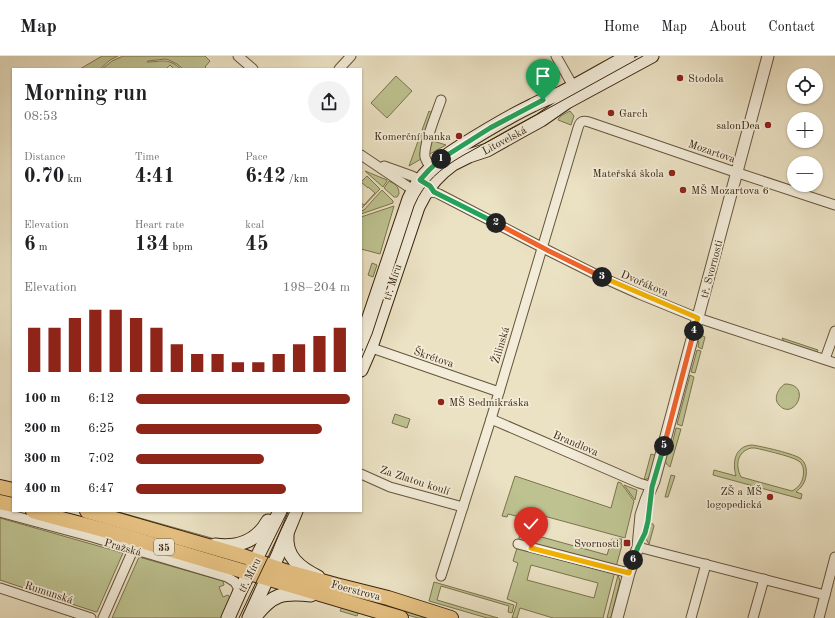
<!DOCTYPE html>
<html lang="en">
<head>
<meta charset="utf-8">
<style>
  body { margin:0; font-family:"Old Standard TT",serif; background:#f2f2f2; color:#202124; height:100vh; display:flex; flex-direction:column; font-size:15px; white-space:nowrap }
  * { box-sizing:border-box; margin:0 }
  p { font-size:13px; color:#757577 }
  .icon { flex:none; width:22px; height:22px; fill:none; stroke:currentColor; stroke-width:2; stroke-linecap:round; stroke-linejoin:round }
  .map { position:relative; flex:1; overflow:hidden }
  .details { position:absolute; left:12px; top:12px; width:350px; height:444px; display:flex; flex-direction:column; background:#fff; border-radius:0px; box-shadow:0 1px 3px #0004 }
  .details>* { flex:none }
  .tools { position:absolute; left:787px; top:12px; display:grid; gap:8px }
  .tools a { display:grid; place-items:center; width:36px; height:36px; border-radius:50%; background:#fff; box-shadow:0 1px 3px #0004; font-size:20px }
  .pin { position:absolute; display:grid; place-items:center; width:34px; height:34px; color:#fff; margin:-41px -17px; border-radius:50% 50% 50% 0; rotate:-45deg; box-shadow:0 0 4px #0007 }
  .pin .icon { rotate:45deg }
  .km { position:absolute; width:20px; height:20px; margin:-10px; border-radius:50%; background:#222; color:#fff; font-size:11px; line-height:20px; text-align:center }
  .round { display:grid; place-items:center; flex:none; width:42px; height:42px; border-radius:21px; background:#f2f2f2 }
  .head { display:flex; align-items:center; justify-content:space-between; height:68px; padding:0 12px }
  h1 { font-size:22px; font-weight:600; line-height:30px }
  .stats { display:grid; grid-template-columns:repeat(3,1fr); gap:6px; height:68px; padding:4px 12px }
  .stats div { display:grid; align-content:center }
  .stats b { font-size:20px; font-weight:600 }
  .stats small { font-size:11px; font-weight:400 }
  .stats p { font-size:11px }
  .chart { height:112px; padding:8px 12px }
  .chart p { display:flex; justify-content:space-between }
  .chart svg { width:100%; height:72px; margin-top:4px; stroke:#8f2418; stroke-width:6 }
  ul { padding:0 12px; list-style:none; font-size:13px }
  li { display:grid; grid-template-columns:64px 48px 1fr; align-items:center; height:30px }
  li i { height:10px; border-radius:5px; background:#8f2418 }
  header { display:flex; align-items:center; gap:24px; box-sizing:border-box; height:56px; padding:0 20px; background:#fff; border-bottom:1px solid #e0e0e0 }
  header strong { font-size:19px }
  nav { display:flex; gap:22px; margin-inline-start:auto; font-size:14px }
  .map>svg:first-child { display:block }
</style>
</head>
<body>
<header>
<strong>Map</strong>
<nav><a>Home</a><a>Map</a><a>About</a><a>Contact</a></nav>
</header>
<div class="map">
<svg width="835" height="562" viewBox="0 0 835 562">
  <rect width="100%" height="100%" fill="#ebe2c4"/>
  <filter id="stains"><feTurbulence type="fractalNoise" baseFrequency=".005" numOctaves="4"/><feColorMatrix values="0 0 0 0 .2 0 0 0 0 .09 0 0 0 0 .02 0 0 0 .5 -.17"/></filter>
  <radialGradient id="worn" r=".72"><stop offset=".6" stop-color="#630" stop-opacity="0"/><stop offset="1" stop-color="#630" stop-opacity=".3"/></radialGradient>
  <!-- green -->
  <g fill="#bdc290" stroke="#7c734e" fill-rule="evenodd">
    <polygon points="102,0 118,0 110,4 100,13 80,13"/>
    <path d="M123 0H205L210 5 205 11 207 13H183L177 8 169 4 165 3 148 5 147 6C163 6 167 1 181 13H174L170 9 166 13H107L106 12 104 13H102L112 5Z"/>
    <polygon points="396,20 412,35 387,62 371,47"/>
    <polygon points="429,55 432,57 425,76 422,74"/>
    <path d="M570 55 574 60 571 69 558 64C559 60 566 57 570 55Z"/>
    <polygon points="421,77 424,78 420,98 421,103 409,110"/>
    <polygon points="430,84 446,89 428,99"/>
    <polygon points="365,115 387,124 387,125 383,131"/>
    <polygon points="367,120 380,133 361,153 361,147 364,149 375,137 368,131 368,132 361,126"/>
    <path d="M389 125C395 128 399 130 399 138L397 141H394L384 132Z"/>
    <polygon points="382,134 393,145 393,147 361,158 361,155 364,154"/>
    <polygon points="394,150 380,198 361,193 361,161"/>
    <polygon points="372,207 377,209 373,221 368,219"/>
    <polygon points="698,278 705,281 702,293 698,291 699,286 696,283"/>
    <polygon points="782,282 818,294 817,296 784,286"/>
    <polygon points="697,294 701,295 695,317 691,316"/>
    <polygon points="690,319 694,321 682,370 677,368"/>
    <path d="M785 328C813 328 794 366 779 349 773 343 778 332 785 328Z"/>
    <polygon points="395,358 410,363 407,372 392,367"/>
    <path d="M676 372 681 373 670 411C664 407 665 404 666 398L670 396Z"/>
    <path d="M752 389C760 390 796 398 801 403 806 407 807 414 806 420 805 427 801 432 796 436L802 438 801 443 713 419 714 414 736 420C732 406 735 390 752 389ZM751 392H755C764 394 795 401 800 406 804 410 804 416 803 421 802 427 798 432 792 435L741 421C735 409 737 396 751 392Z"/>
    <polygon points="651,398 657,400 650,421 647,423 644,424"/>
    <polygon points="671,419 675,420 668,441 665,441"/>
    <polygon points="515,420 611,452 618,426 621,427 634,445 625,482 544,460 538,480 607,499 612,483 622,483 621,488 622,489 616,511 518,486 524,462 508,458 507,461 502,460"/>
    <polygon points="624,429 637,434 635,444"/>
    <polygon points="105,455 115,455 215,483 219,487"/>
    <polygon points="0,462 123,497 97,556 96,556 0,524"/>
    <polygon points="649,467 653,468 654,470 649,488 646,483"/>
    <path d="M517 492 613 517 614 519 603 562H553L520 552 517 562H512L517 547 507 543 518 507 513 505ZM531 509 598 527 594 542 527 524Z"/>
    <polygon points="139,501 223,525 224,529 219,531 223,541 228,539 230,542 221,562 112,562"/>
    <polygon points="618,519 620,525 611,562 607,562"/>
    <polygon points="280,522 365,544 394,549 438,562 418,562"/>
    <polygon points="434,526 514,549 512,557 508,556 509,550 441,530 437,544 498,562 487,562 429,545"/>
    <polygon points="342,551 359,555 357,560 340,555"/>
  </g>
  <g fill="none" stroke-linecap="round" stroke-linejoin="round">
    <!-- minor casing -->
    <g stroke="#66543b" stroke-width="11">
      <g id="minor">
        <polyline points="238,0 253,13"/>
        <polyline points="556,0 573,30"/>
        <polyline points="339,13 351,0"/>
        <polyline points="361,99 407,130 424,138 434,136 439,138 549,195 599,220 639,238 698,262 835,307"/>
        <polyline points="384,110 412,120 424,126"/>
        <path d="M431 111C428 108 426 105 425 101 423 89 437 56 441 44"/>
        <polyline points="366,290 499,336"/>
        <polyline points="825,303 835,275"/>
        <polyline points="491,363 639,427 652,431"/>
        <polyline points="361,418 390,431 463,451"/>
        <polyline points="0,456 92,481 227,521 235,526 240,535"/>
        <polyline points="518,488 629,517"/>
        <polyline points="638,491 825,539 835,501"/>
        <path d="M441 520 491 363 578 72C580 65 583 64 589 66L729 114 835 149"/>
        <polyline points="0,532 91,562"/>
        <polyline points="103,562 133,494"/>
        <polyline points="691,562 706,508"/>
        <polyline points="753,562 764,523"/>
        <polyline points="819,562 825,539"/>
      </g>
    </g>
    <!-- tertiary casing -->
    <g stroke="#66543b" stroke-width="13">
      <polyline id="tertiary" points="617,562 629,517 638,491 641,459 646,444 654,425 768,0"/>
    </g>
    <!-- secondary casing -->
    <g stroke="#3a240d" stroke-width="15">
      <g id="secondary">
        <path d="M361 285 409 143C420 117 439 104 461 90 485 75 508 61 533 49 542 44 552 41 561 37 584 25 606 12 628 0"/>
        <polyline points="361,314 371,291 418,151 427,134 435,124 443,116 453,108 469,100 487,94 519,76 541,64 567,46 652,0"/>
        <path d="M287 479C285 501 300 512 318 521"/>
        <path d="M215 489C237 492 257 485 268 465"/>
        <polyline points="228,562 240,535 280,455"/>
        <polyline points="249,562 278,499 296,455"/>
        <path d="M254 562C272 538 282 536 311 539"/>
      </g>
    </g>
    <!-- primary casing -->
    <g stroke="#3a240d" stroke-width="16">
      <g id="primary">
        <polyline points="0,431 13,434"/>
        <polyline points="0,446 13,449"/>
        <path d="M33 455C62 464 92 470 121 479 215 506 308 535 401 562"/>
        <polyline points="87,455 246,501 285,515 336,529 388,542 451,562"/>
      </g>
    </g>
    <!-- minor -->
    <use href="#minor" stroke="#f2ecd9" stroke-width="9"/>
    <!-- tertiary -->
    <use href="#tertiary" stroke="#f2ecd9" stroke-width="11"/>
    <!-- secondary -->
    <use href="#secondary" stroke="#f2ecd9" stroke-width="13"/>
    <!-- primary -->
    <use href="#primary" stroke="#e6c182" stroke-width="14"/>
    <!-- tram -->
    <g stroke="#3a240d" stroke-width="1">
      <path d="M361 304 372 278 414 150C424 126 440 113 462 100L643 0"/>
      <polyline points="239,562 290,455"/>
    </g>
  </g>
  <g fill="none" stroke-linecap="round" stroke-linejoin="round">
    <!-- split-1 casing -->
    <g stroke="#fff" stroke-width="8">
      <polyline id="split-1" points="441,103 490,72 543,44"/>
    </g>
    <!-- split-2 casing -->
    <g stroke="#fff" stroke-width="8">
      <polyline id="split-2" points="441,103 429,114 420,124 430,130 434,136 496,167"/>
    </g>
    <!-- split-3 casing -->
    <g stroke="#fff" stroke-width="8">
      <polyline id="split-3" points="496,167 549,195 602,221"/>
    </g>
    <!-- split-4 casing -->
    <g stroke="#fff" stroke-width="8">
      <polyline id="split-4" points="602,221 698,262 694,275"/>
    </g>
    <!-- split-5 casing -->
    <g stroke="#fff" stroke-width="8">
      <polyline id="split-5" points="664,390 694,275"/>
    </g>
    <!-- split-6 casing -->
    <g stroke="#fff" stroke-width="8">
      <polyline id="split-6" points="633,504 638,491 645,477 648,465 652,431 664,390"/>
    </g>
    <!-- split-7 casing -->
    <g stroke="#fff" stroke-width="8">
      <polyline id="split-7" points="531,492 629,517 633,504"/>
    </g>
    <!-- split-1 -->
    <use href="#split-1" stroke="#22a559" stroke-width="5"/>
    <!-- split-2 -->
    <use href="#split-2" stroke="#22a559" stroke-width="5"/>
    <!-- split-3 -->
    <use href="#split-3" stroke="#f0652b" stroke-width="5"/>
    <!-- split-4 -->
    <use href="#split-4" stroke="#f5b400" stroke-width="5"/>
    <!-- split-5 -->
    <use href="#split-5" stroke="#f0652b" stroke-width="5"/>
    <!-- split-6 -->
    <use href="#split-6" stroke="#22a559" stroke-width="5"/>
    <!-- split-7 -->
    <use href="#split-7" stroke="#f5b400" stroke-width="5"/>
  </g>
  <!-- markers -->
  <g fill="#8f2418" stroke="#f2ecd9" stroke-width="1.5">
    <circle cx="680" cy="22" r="4"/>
    <circle cx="611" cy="57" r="4"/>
    <circle cx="768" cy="69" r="4"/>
    <circle cx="459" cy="80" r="4"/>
    <circle cx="672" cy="117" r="4"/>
    <circle cx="683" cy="134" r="4"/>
    <circle cx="441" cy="346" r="4"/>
    <circle cx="770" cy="441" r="4"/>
    <rect x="623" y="483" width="8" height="8" rx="2"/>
  </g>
  <g text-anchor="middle" stroke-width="3.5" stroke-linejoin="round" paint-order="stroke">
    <!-- shield labels -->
    <rect fill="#f2ecd9" stroke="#71604a" stroke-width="1" x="154" y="483" width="20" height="16" rx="3"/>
    <g font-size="10" font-weight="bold" fill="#3a240d">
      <text x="164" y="495">35</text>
    </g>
    <!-- poi labels -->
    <g font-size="11" fill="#3a240d" stroke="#f2ecd9" text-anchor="end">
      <text x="688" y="26" text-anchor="start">Stodola</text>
      <text x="619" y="61" text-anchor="start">Garch</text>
      <text x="760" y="73">salonDea</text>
      <text x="451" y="84">Komerční banka</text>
      <text x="664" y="121">Mateřská škola</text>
      <text x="691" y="138" text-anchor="start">MŠ Mozartova 6</text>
      <text x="449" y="350" text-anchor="start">MŠ Sedmikráska</text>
      <text x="762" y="439">ZŠ a MŠ<tspan x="762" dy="13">logopedická</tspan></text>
      <text x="619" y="491">Svornosti</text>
    </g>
    <!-- street labels -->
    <g font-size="11" fill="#3a240d" stroke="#f2ecd9">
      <text transform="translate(504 84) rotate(-28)" y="4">Litovelská</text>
      <text transform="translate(712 95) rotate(19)" y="4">Mozartova</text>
      <text transform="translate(711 213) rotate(-75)" y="4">tř. Svornosti</text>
      <text transform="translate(392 226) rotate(-72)" y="4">tř. Míru</text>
      <text transform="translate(645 227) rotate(23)" y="4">Dvořákova</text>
      <text transform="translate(500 289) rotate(-73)" y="4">Žilinská</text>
      <text transform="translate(434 301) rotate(19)" y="4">Škrétova</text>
      <text transform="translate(576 387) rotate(23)" y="4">Brandlova</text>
      <text transform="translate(415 424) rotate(18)" y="4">Za Zlatou koulí</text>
      <text transform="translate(123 491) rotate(16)" y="4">Pražská</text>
      <text transform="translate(249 519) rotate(-63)" y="4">tř. Míru</text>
      <text transform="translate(356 534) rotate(15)" y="4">Foerstrova</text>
      <text transform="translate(49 536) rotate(18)" y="4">Rumunská</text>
    </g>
  </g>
  <rect width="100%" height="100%" filter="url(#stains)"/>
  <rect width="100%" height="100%" fill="url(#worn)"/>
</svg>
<div class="tools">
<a><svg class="icon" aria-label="locate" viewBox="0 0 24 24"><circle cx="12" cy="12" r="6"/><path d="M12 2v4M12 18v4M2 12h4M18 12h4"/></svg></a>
<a>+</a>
<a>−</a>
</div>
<div class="pin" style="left:543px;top:44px;background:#1e9e55"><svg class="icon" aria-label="arrive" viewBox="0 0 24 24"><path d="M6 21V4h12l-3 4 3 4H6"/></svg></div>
<div class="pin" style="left:531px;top:492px;background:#d93025"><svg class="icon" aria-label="check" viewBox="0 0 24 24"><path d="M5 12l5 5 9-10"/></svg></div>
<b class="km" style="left:441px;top:103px">1</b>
<b class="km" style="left:496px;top:167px">2</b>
<b class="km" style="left:602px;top:221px">3</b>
<b class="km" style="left:694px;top:275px">4</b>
<b class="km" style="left:664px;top:390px">5</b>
<b class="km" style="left:633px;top:504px">6</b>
<section class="details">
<div class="head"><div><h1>Morning run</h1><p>08:53</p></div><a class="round"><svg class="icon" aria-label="share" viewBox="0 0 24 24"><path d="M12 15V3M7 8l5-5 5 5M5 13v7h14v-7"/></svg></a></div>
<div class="stats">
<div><p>Distance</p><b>0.70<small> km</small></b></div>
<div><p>Time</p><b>4:41</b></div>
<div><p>Pace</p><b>6:42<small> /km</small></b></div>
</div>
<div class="stats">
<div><p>Elevation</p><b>6<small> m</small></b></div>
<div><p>Heart rate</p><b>134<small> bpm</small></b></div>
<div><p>kcal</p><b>45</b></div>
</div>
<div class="chart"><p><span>Elevation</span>198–204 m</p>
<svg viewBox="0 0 160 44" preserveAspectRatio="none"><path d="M5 44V17M15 44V17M25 44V11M35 44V6M45 44V6M55 44V11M65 44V17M75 44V27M85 44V33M95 44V33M105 44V38M115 44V38M125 44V33M135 44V27M145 44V22M155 44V17"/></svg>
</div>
<ul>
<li><b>100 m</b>6:12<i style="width:100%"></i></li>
<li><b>200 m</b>6:25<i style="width:87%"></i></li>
<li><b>300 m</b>7:02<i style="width:60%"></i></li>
<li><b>400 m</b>6:47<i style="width:70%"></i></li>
</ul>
</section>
</div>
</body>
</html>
